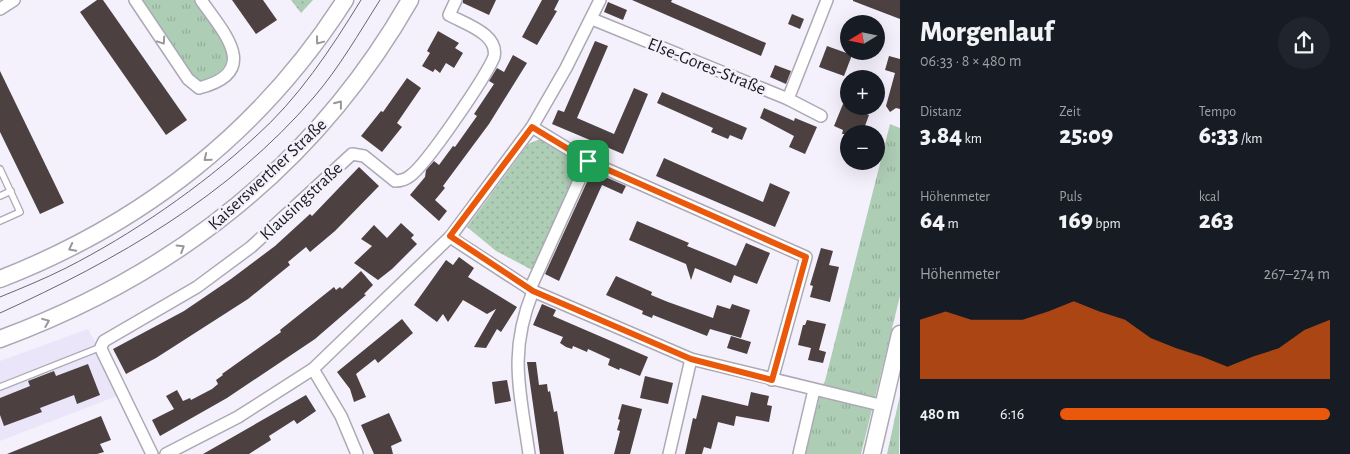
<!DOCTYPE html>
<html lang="de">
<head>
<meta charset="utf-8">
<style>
  body { margin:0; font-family:"Alegreya Sans",sans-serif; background:#20242c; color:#f1f3f6; height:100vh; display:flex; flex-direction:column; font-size:19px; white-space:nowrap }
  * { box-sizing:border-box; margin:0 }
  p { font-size:16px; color:#9ea1a6 }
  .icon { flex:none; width:28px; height:28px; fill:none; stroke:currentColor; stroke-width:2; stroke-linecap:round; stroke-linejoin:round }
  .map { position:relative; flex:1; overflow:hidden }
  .side { display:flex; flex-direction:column; background:#171b24; width:450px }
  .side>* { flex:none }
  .needle { width:32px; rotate:260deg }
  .controls { position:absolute; left:840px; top:15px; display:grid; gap:10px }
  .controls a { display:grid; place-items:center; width:45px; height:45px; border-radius:50%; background:#171b24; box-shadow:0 5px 20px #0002; font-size:25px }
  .pin { position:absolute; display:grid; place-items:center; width:42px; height:42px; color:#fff; margin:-21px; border-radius:10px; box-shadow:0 2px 8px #0006 }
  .round { display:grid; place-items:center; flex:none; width:52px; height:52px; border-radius:26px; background:#20242c }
  .head { display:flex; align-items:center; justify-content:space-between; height:85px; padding:0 20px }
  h1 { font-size:28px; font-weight:800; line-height:38px }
  .metrics { display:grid; grid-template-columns:repeat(3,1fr); gap:8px; height:85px; padding:5px 20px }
  .metrics div { display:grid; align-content:center }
  .metrics b { font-size:25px; font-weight:800 }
  .metrics small { font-size:14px; font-weight:400 }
  .metrics p { font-size:14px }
  .chart { height:140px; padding:10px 20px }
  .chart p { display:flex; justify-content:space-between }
  .chart svg { width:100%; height:90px; margin-top:5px; fill:#ea580c; opacity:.7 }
  ul { padding:0 20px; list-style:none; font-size:16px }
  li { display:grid; grid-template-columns:80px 60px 1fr; align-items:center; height:38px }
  li i { height:12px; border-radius:6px; background:#ea580c }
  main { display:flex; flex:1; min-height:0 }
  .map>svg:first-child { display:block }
</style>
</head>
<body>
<main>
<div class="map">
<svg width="900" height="454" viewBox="0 0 900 454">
  <defs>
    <pattern id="grass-tufts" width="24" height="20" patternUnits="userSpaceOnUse" patternTransform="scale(1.25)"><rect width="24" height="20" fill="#aecdb5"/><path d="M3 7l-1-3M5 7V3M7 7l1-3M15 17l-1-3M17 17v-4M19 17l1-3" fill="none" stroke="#95af9b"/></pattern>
    <pattern id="park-dots" width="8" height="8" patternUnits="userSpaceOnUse" patternTransform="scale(1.25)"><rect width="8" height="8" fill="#aecdb5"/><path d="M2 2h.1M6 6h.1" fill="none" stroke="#95af9b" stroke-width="1.8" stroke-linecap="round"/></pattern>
  </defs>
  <rect width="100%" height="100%" fill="#f4f1fd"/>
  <!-- built -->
  <polygon fill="#eae5f8" points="88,329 122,394 0,441 0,361"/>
  <!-- grass -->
  <g fill="url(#grass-tufts)">
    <path d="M140 0H197L229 46V63C219 75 211 85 195 79Z"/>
    <polygon points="890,124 900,128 900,296 861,454 802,454 815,399 825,381"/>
    <polygon points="900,396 899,454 887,454 898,404"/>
  </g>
  <!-- park -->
  <g fill="url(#park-dots)">
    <polygon points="291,0 313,0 301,13"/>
    <polygon points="540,139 583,163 534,271 496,251 467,227 528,144"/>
  </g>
  <!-- building -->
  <g fill="#4c4140">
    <polygon points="97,0 103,0 187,120 166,135 80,12"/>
    <polygon points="232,0 263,0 277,20 256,34"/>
    <polygon points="463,0 496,0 489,15 463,3"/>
    <polygon points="542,0 559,0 554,10 557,11 537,45 522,37"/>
    <polygon points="632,0 672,0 671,2 766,43 761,56"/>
    <polygon points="853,0 900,0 900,19 853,1"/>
    <polygon points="608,2 627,10 623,20 604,12"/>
    <polygon points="792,14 804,19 800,29 788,24"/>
    <polygon points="438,31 459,43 455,48 463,53 454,68 446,63 440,73 435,69 433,72 422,66 430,53 427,51"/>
    <polygon points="595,41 608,46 577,118 614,134 634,88 648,94 623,154 552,124 558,110 564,112"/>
    <polygon points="827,46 852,55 844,76 819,67"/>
    <polygon points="513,55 527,63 489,124 443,186 445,188 435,200 447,211 439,221 410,195 425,177 426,170 434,161 439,165 453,146 455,147 477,116 474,114 494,84 489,81 497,68 504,72"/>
    <polygon points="889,56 900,59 900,109 896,108 890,112 886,106 895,73 885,70"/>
    <polygon points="775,65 791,71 786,84 770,77"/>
    <polygon points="0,71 64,203 40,214 0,132"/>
    <polygon points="407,78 421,88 397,123 402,127 382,152 361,136 381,111 383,112"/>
    <polygon points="662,92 747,128 742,140 730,135 728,139 711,132 713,128 657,103"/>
    <polygon points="843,104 869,115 862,134 842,134 843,130 834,126"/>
    <polygon points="764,108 794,121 795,118 817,127 805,154 789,147 794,136 760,118"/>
    <polygon points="664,158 763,202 770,183 790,192 775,227 656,176"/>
    <polygon points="359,167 379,186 335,231 310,252 306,247 288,262 290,265 248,299 156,358 126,374 113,349 184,311 231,279 275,246 310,214 312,216"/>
    <polygon points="592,171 626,186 622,194 602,185 559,281 545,274"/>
    <polygon points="637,221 689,243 687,246 736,266 746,243 770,253 757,284 734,275 731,283 695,268 691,280 686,264 629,240"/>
    <polygon points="401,223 414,235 411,238 417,244 392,269 378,280 354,263 372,246 361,239 374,225 387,238"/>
    <polygon points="821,248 833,251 829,265 839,267 830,302 810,297 813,286 810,285"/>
    <polygon points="459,257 474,268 468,277 517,307 501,332 497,329 486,348 474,347 496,309 487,314 463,300 448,322 443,314 437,322 414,305 446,260 453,265"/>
    <polygon points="361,271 373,285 364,294 366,295 315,339 227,398 160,436 152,420 174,409 166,396 177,390 183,401 190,398 191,400 212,389 218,384 216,380 223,375 222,374 281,332 280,330 334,287 336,290 340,287 342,289"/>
    <polygon points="616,276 652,292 651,295 668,302 713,318 717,305 730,309 732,304 750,310 741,338 710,329 707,336 653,315 652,318 642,314 643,311 606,295"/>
    <polygon points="542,304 556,310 553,316 648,357 640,376 620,368 619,370 608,365 610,359 588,349 587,352 573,346 572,349 566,347 560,343 563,337 533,325"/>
    <polygon points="402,319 413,333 378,363 375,359 356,374 366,397 354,402 350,389 337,372"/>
    <polygon points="807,320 826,324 819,350 826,352 823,363 808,360 811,348 798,345 803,325 805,325"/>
    <polygon points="731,336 751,342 747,354 727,348"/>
    <polygon points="527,362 536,362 539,385 547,384 548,392 550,391 554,412 557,411 564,454 540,454"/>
    <polygon points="88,364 100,395 77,404 74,395 40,408 42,412 4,426 0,415 0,398 30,386 28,381 54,371 56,376"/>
    <polygon points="645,376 673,383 668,404 640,398"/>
    <polygon points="507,380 511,401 495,404 492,382"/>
    <polygon points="751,392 769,396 767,405 772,406 769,422 736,416 734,426 718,422 711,449 704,447 702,454 685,454 693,418 696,419 702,395 748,406"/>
    <polygon points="306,395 316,411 297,424 294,420 269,436 271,440 249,454 203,454"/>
    <polygon points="622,404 642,409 630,454 614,454 620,431 617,430 620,420 618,419"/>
    <polygon points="389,413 402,441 391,446 393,454 374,454 361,425"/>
    <polygon points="101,416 111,440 100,444 104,452 97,454 7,454"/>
  </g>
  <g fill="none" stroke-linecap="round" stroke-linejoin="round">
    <!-- lane casing -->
    <g stroke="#aca9b4" stroke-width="8">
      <g id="lane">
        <polyline points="0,169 20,212 0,221"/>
        <polyline points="0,196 11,191"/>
        <polyline points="0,387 101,347"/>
      </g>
    </g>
    <!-- street casing -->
    <g stroke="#aca9b4" stroke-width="14">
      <g id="street">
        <path d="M135 0 188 79 199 88C262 72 224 33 201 0"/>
        <polyline points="0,9 14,0"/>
        <polyline points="592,19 788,99 821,116"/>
        <polyline points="788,99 827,0"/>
        <polyline points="532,127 588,161 806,257 772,380"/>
        <polyline points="450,237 533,291 691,359 884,406"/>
        <polyline points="530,289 588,161"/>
        <polyline points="313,369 341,416 357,454"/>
        <path d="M152 454 102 351 101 347 104 341 197 287 251 247 352 154 364 156 395 181C401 181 405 180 410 176 427 164 485 78 494 57 499 34 465 24 449 15L456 0"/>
        <polyline points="166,454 238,417 313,369 451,236 532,127 566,68 600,0"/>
        <path d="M529 454C520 390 508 353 533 291"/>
        <polyline points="669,454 691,359"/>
        <polyline points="799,454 814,390"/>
      </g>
    </g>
    <!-- secondary casing -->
    <g stroke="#aca9b4" stroke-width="19">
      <g id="secondary">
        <path d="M0 279C144 223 262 130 345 0"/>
        <path d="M0 339C176 274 316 164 410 0"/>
        <polyline points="872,454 900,334"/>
      </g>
    </g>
    <!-- lane -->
    <use href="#lane" stroke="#fff" stroke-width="5.5"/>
    <!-- street -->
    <use href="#street" stroke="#fff" stroke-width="11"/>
    <!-- secondary -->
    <use href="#secondary" stroke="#fff" stroke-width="16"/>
    <!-- tram -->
    <g stroke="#68666d" stroke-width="1">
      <path d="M0 297C22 288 44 279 66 268 131 235 201 187 255 137 298 99 331 49 361 0"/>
      <path d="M0 313C117 260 229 196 314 97 339 68 359 33 380 0"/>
    </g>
  </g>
  <!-- one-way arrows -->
  <defs><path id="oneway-chevron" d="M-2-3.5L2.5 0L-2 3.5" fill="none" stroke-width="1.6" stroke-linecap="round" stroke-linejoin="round" transform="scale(1.25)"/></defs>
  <g stroke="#98989a">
    <use href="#oneway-chevron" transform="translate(162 41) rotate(56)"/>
    <use href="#oneway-chevron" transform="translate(319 41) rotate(127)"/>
    <use href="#oneway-chevron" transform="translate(339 104) rotate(-52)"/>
    <use href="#oneway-chevron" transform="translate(207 158) rotate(141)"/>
    <use href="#oneway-chevron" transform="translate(72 248) rotate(153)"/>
    <use href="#oneway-chevron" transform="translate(181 248) rotate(-32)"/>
    <use href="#oneway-chevron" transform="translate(46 322) rotate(-22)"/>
  </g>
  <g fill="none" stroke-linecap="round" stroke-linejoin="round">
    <!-- route casing -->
    <g stroke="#fff" stroke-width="10">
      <polygon id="route" points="532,127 588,161 806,257 772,380 691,359 533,291 450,236"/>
    </g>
    <!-- route -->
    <use href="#route" stroke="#ea580c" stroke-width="6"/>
  </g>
  <g text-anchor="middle" stroke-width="5" stroke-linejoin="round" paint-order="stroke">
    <!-- street labels -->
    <g font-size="18" fill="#1b1a1e" stroke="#f4f1fd">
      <text transform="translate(707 66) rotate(22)" y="6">Else-Gores-Straße</text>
      <text transform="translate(267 174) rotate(-43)" y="6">Kaiserswerther Straße</text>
      <text transform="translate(301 201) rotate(-43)" y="6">Klausingstraße</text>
    </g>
  </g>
</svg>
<div class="controls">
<a><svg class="needle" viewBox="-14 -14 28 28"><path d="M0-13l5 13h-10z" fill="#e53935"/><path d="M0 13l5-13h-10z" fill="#9ea1a6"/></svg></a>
<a>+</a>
<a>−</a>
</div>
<div class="pin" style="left:588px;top:161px;background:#1e9e55"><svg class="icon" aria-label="arrive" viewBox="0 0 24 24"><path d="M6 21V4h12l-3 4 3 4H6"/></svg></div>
</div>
<section class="side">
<div class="head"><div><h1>Morgenlauf</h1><p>06:33 · 8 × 480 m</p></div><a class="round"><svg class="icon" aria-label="share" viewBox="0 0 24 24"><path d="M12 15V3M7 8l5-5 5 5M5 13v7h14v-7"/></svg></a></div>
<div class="metrics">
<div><p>Distanz</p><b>3.84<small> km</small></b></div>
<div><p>Zeit</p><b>25:09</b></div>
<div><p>Tempo</p><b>6:33<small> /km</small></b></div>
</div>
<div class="metrics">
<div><p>Höhenmeter</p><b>64<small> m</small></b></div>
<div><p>Puls</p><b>169<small> bpm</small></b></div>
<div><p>kcal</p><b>263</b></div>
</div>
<div class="chart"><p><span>Höhenmeter</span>267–274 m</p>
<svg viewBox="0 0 160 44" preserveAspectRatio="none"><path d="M0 44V15L10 11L20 15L30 15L40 15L50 11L60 6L70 11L80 15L90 24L100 29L110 33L120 38L130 33L140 29L150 20L160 15V44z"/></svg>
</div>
<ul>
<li><b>480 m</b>6:16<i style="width:100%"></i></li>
</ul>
</section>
</main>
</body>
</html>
